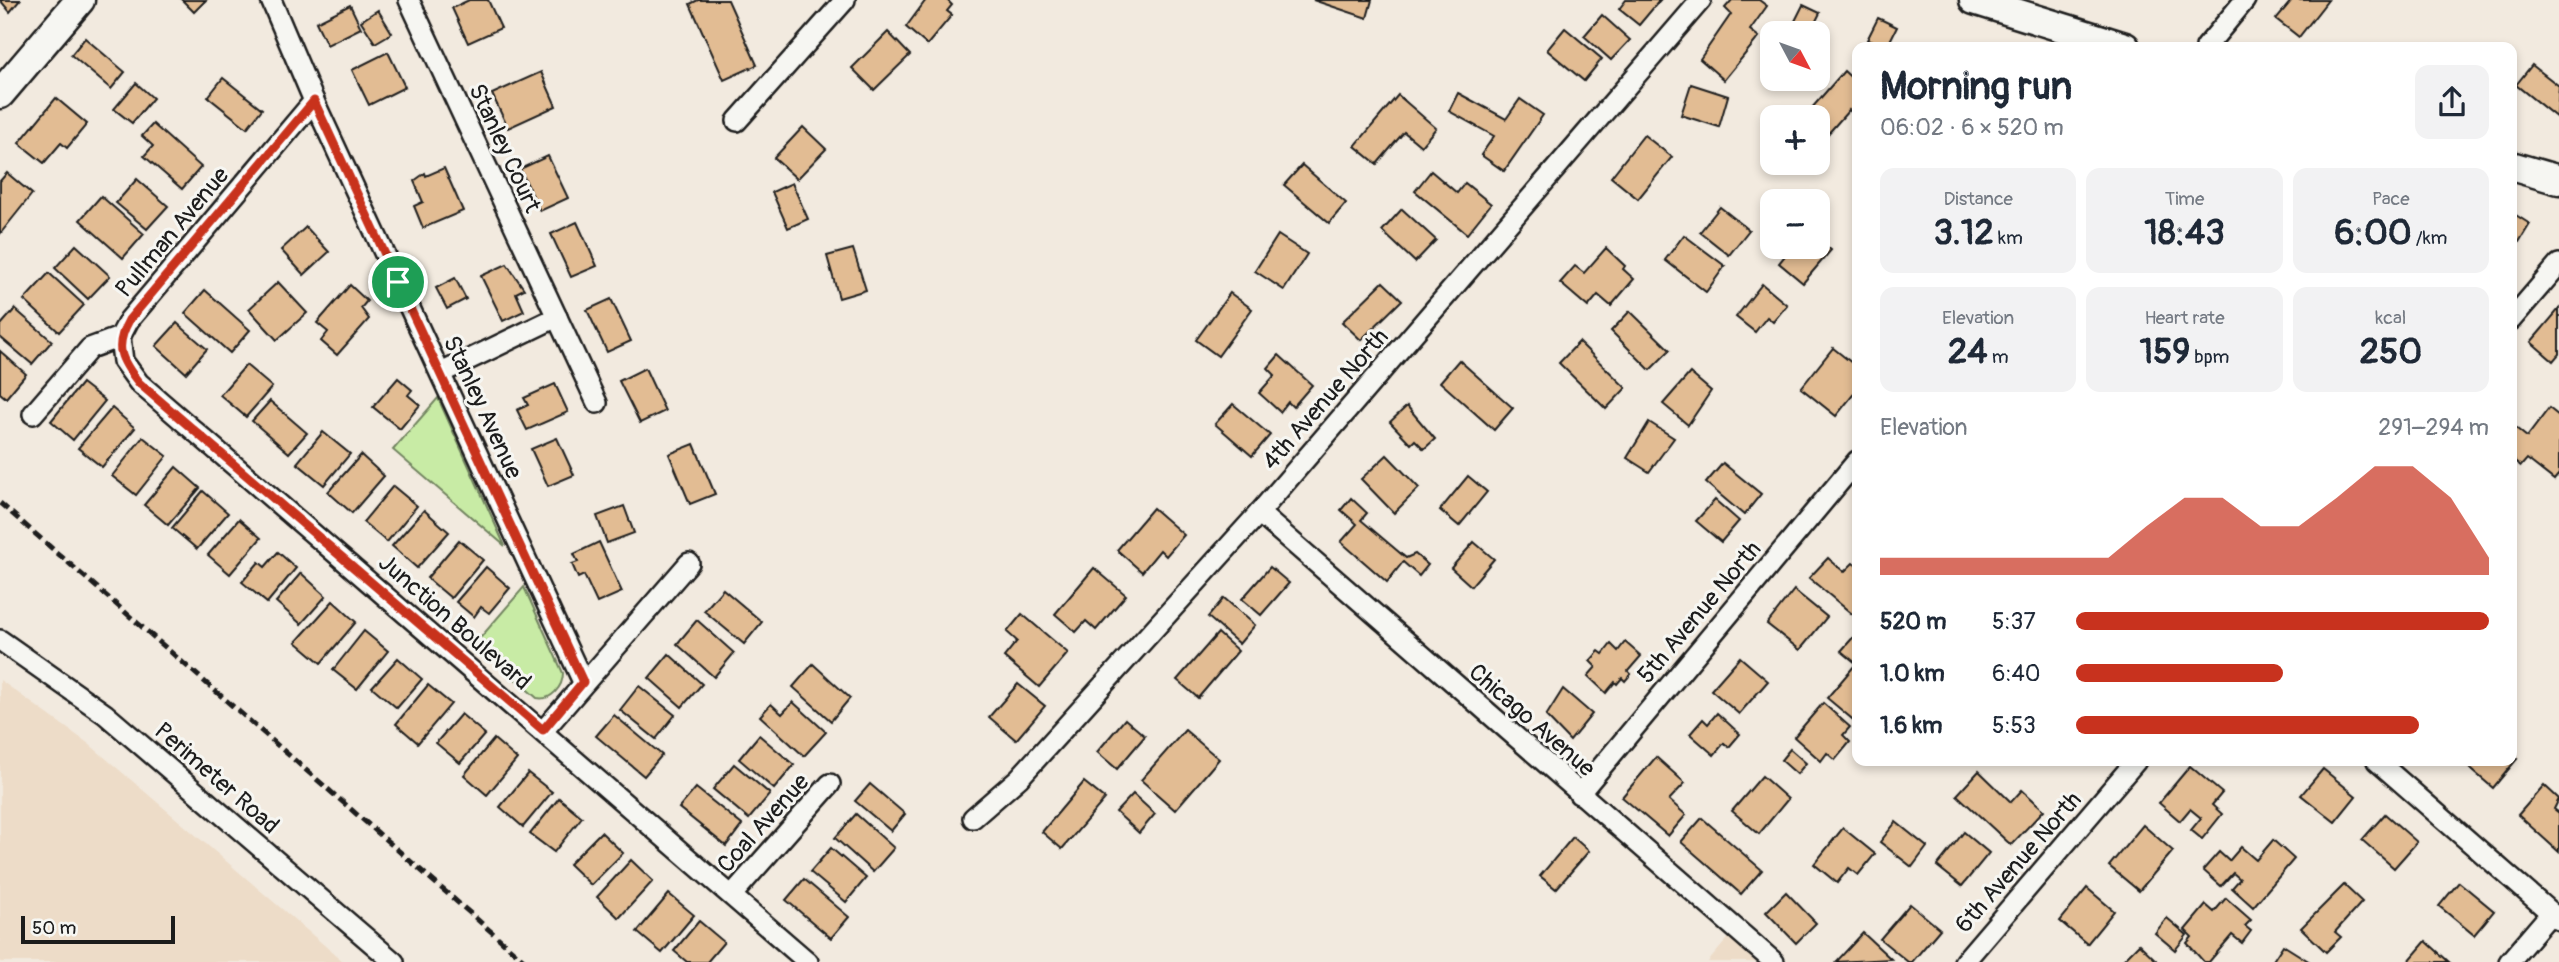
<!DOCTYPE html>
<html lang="en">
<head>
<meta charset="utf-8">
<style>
  body { margin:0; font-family:Pangolin,sans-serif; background:#f2f2f3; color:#1f2937; height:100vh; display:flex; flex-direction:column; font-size:26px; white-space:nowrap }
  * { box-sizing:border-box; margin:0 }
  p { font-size:23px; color:#747a83 }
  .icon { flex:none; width:38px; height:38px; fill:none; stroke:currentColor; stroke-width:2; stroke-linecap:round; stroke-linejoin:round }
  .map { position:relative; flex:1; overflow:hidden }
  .drawer { position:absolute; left:1852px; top:42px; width:665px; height:724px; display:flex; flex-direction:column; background:#fff; border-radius:14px; box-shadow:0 4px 10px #0003 }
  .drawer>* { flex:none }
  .needle { width:46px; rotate:131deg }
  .controls { position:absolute; left:1760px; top:21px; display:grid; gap:14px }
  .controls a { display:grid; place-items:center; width:70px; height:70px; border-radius:14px; background:#fff; box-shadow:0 4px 10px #0003; font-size:35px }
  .scale { position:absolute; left:21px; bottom:18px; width:154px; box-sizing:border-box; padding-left:7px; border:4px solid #1c1c1c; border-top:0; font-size:19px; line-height:24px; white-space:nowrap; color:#1c1c1c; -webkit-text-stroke:5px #f6f6f2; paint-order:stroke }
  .pin { position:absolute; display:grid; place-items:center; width:60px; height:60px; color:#fff; margin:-30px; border:4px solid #fff; border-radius:50%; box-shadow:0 2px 7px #0007 }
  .round { display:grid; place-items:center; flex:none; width:74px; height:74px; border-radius:14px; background:#f2f2f3 }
  .headline { display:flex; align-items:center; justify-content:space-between; height:119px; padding:0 28px }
  h1 { font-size:38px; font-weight:800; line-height:52px }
  .stats { display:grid; grid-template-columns:repeat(3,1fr); gap:10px; height:119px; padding:7px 28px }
  .stats div { display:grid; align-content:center; border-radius:14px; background:#f2f2f3; text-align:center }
  .stats b { font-size:35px; font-weight:800 }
  .stats small { font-size:19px; font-weight:400 }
  .stats p { font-size:19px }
  .chart { height:196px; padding:14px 28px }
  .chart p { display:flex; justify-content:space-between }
  .chart svg { width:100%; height:126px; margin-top:7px; fill:#c8321e; opacity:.7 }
  ul { padding:0 28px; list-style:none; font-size:23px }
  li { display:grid; grid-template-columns:112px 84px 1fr; align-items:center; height:52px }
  li i { height:18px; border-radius:9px; background:#c8321e }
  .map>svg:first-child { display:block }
</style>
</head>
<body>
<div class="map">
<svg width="2559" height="962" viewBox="0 0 2559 962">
  <rect width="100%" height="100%" fill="#f2eadf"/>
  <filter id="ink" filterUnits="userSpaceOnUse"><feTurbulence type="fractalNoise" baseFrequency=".0143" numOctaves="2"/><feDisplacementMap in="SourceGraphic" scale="14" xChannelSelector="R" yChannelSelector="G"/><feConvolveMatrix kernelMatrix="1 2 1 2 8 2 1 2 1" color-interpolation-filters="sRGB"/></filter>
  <g filter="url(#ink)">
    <!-- built -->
    <g fill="#eddcc8">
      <polygon points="0,680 89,744 344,962 0,962"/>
      <polygon points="1736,929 1773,962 1708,962"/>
    </g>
    <!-- green -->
    <g fill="#c8eba5" stroke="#728460" stroke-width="2">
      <polygon points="438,398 505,546 393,450"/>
      <path d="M524 587 563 673C563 687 551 701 537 698L475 644Z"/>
    </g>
    <!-- building -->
    <g fill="#e2bc93" stroke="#1c1c1c" stroke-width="2">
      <polygon points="0,0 20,0 10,12"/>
      <polygon points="182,0 206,0 194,12"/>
      <polygon points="469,0 488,0 501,28 468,43 452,8"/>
      <polygon points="698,0 728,0 757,65 724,80 690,4"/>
      <polygon points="947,0 952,5 947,11 952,15 927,45 906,27 926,0"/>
      <polygon points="1313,0 1372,0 1367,18"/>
      <polygon points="1626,0 1660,0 1639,25 1619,9"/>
      <polygon points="1732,0 1759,0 1767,6 1750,30 1759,37 1724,80 1700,59 1731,14 1725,8"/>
      <polygon points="2292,0 2328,0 2299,37 2276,19"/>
      <polygon points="350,5 361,28 327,45 316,22"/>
      <polygon points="1803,5 1820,13 1810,33 1789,33"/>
      <polygon points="378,10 392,33 375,43 361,21"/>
      <polygon points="1602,15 1630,40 1611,60 1584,36"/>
      <polygon points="1878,18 1897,27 1887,47 1867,40"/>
      <polygon points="1565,28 1602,59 1584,81 1547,50"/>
      <polygon points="888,32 910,55 874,90 852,68"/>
      <polygon points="85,38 125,72 111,89 71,55"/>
      <polygon points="388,52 405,87 369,105 352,70"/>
      <polygon points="2532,65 2559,86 2557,118 2516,85"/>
      <polygon points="1844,71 1857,83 1857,117 1849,110 1818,145 1818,117 1804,117"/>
      <polygon points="541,72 556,106 508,128 492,94"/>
      <polygon points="223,78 262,109 247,128 208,97"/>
      <polygon points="136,83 153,98 132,123 114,109"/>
      <polygon points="1691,84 1728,96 1719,127 1681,115"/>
      <polygon points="1458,93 1506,119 1520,99 1543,115 1504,171 1481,155 1494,136 1449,111"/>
      <polygon points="1398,95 1436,128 1421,146 1404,132 1377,164 1355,146"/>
      <polygon points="56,98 87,124 67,148 61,143 44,163 19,143"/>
      <polygon points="153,124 201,167 182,189 144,156 153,146 142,136"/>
      <polygon points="803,127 826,149 797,179 774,158"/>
      <polygon points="1644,135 1672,157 1638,199 1611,177"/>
      <polygon points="548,156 568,198 540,211 520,169"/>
      <polygon points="1302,165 1346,203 1329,223 1284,185"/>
      <polygon points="444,168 463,211 423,228 414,206 423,202 414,181 425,173 426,176"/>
      <polygon points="1431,171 1457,193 1465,183 1491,204 1467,234 1415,191"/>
      <polygon points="7,173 32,194 0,234 0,181"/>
      <polygon points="137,179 168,206 147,229 116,203"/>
      <polygon points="792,183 808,219 788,228 772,192"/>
      <polygon points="101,196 144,234 123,258 80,220"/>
      <polygon points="1720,207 1749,230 1729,255 1700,232"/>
      <polygon points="1402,209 1436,240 1415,262 1382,231"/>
      <polygon points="2511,212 2530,224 2511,255"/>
      <polygon points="577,222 597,266 571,277 551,234"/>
      <polygon points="306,227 329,252 304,275 281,250"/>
      <polygon points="1278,235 1307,254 1284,290 1255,271"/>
      <polygon points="1684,235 1725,266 1706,292 1665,260"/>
      <polygon points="1818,239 1831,250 1803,283 1779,263 1792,247 1818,247"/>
      <polygon points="76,245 110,276 88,299 55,268"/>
      <polygon points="1606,248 1625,266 1623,269 1634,279 1611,306 1598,295 1588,307 1560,283 1575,266 1584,273"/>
      <polygon points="853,249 866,290 839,298 827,256"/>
      <polygon points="507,264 524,289 516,293 524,311 503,321 481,276"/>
      <polygon points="49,273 84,305 59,332 24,300"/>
      <polygon points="455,278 466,299 447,309 436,288"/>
      <polygon points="278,282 307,313 277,340 249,309"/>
      <polygon points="1383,282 1402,300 1361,340 1342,322"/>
      <polygon points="1762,284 1787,305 1773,322 1767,317 1755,332 1736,317"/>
      <polygon points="350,285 367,301 361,308 369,319 337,355 321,341 328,332 317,323"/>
      <polygon points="205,290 250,330 230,353 185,313"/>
      <polygon points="1230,293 1252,309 1218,356 1196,340"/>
      <polygon points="611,299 631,341 607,352 587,310"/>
      <polygon points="15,309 52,341 32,364 0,337 0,326"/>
      <polygon points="2559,309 2559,354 2553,361 2531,342"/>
      <polygon points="1630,311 1670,350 1650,370 1611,331"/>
      <polygon points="177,323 207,349 186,373 156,346"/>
      <polygon points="1579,342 1626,388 1606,409 1559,363"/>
      <polygon points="1833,348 1857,367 1857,390 1836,416 1801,388"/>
      <polygon points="0,351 26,374 6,398 0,393"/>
      <polygon points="1279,355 1312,385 1293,407 1288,402 1280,412 1259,393 1275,375 1268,368"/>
      <polygon points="1459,360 1513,408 1494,430 1440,382"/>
      <polygon points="246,365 272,387 246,417 220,395"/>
      <polygon points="645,368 665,411 640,423 619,381"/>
      <polygon points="1690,373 1711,391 1688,425 1663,404"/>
      <polygon points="398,378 412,390 408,395 420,405 400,429 373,407"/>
      <polygon points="82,383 105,401 73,440 51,421"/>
      <polygon points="555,384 568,412 527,430 517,410 528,405 524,398"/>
      <polygon points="270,401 307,433 289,453 252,421"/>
      <polygon points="1233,404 1270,435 1252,456 1215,424"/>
      <polygon points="1407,406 1435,439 1424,449 1415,440 1411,444 1390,422"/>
      <polygon points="112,408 135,428 102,467 78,448"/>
      <polygon points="2549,408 2559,416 2559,474 2554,480 2527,459 2521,466 2511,458 2511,424 2527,437"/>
      <polygon points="1649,422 1674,438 1649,472 1627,458"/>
      <polygon points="323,432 350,454 324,485 297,463"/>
      <polygon points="143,437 167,456 136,495 112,476"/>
      <polygon points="557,438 574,475 548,486 531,449"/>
      <polygon points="694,444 715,494 690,504 669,454"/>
      <polygon points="361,455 384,476 352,513 328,492"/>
      <polygon points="1387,455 1419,488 1394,513 1361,479"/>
      <polygon points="1723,463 1761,494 1744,515 1706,483"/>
      <polygon points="176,467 200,488 168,525 144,505"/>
      <polygon points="1468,476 1487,492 1459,526 1440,510"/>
      <polygon points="393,486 417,506 387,542 363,522"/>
      <polygon points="203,491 228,513 197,549 172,528"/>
      <polygon points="1351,498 1367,513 1361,520 1406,558 1415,554 1428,565 1419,576 1403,562 1387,582 1341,542 1357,524 1341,510"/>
      <polygon points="1715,500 1739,521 1721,542 1696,521"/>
      <polygon points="624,506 634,533 607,543 597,516"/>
      <polygon points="1153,508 1184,535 1166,556 1160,550 1142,572 1117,550"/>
      <polygon points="424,510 449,532 417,568 392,546"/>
      <polygon points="239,519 261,538 230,574 208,555"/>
      <polygon points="459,540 483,560 451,598 427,578"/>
      <polygon points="599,542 622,592 597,603 584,575 578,578 572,564 578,562 574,554"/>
      <polygon points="1474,542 1494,559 1471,586 1451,568"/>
      <polygon points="278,552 296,568 267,603 242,582 259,562 265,567"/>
      <polygon points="1828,558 1844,572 1853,563 1857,566 1857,618 1809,578"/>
      <polygon points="486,567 510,588 489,613 481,607 474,617 456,602"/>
      <polygon points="1270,567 1289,583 1261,615 1242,599"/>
      <polygon points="1094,568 1126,595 1096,630 1086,621 1076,632 1055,614"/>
      <polygon points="301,573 326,596 301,624 276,602"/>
      <polygon points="723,589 762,622 744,644 704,611"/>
      <polygon points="1794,590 1827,617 1800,650 1767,624"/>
      <polygon points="1224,598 1255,625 1239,644 1208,617"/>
      <polygon points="333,601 356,622 321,663 296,642"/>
      <polygon points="1022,614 1068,653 1039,687 1004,657 1017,641 1007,632"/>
      <polygon points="697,620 734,653 714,677 677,644"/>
      <polygon points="364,631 388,651 357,689 333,670"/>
      <polygon points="1218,633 1238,651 1198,698 1177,680"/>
      <polygon points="1857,633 1857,664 1841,651"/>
      <polygon points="1625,642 1641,656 1628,671 1631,674 1625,681 1622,678 1617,684 1615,682 1606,693 1588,676 1596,667 1590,661 1599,651 1603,654 1611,644 1618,651"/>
      <polygon points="669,654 702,684 682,707 649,678"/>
      <polygon points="1740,657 1768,681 1739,714 1711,690"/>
      <polygon points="398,658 422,679 397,708 372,687"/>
      <polygon points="813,664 850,698 831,721 793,687"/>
      <polygon points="1855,665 1857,666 1857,723 1827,698"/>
      <polygon points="1018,684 1045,706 1016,740 989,717"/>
      <polygon points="428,685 451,704 418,743 396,724"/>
      <polygon points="639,686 675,715 656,739 620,710"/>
      <polygon points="1563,689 1592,714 1570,741 1546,716"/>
      <polygon points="793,702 826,732 804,756 760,716 771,704 782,714"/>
      <polygon points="1823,703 1850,727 1843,735 1850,742 1835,760 1827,753 1821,761 1794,737"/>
      <polygon points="1717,713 1740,734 1729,747 1724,743 1714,755 1690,734 1703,719 1708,724"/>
      <polygon points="461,714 485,734 460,763 436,743"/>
      <polygon points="614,715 662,755 644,776 596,736"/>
      <polygon points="1125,719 1145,736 1117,769 1097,752"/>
      <polygon points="1185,730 1219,759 1175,810 1141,780"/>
      <polygon points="759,735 794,765 774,789 739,759"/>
      <polygon points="494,739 517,759 487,795 464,775"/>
      <polygon points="1790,749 1806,763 1797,774 1781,760"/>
      <polygon points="2511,755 2517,759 2493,788 2466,765 2469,761 2511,761"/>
      <polygon points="1656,757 1685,783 1669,800 1686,815 1668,836 1622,797"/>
      <polygon points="734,764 770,794 749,819 713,789"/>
      <polygon points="2190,766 2222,793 2212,805 2222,814 2202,839 2191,830 2201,818 2190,809 2180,821 2159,803"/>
      <polygon points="2323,769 2356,796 2335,822 2301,795"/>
      <polygon points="1979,771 2011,802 2022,790 2044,810 2011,845 1957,795"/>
      <polygon points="528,773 552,792 523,827 500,807"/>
      <polygon points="1762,776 1788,799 1759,834 1732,811"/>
      <polygon points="1084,782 1105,799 1062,849 1042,832"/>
      <polygon points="870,784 905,814 891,831 855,801"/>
      <polygon points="2544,785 2559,799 2554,809 2559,813 2559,852 2518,815"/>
      <polygon points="696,788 742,825 726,846 679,808"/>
      <polygon points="1133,794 1155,814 1139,833 1116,812"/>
      <polygon points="559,798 582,817 554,852 530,834"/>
      <polygon points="856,814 894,848 873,872 835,838"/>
      <polygon points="2385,814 2417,842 2394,868 2362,840"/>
      <polygon points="1702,818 1762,870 1741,894 1681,842"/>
      <polygon points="1896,822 1927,847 1912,867 1880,842"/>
      <polygon points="2143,825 2173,851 2139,891 2109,866"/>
      <polygon points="1843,828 1875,854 1858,875 1849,868 1837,883 1814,864"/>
      <polygon points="601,832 623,853 591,885 569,864"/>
      <polygon points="1964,832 1989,853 1962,886 1937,866"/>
      <polygon points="1573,837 1589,851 1556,889 1540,876"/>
      <polygon points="2273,840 2294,859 2253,907 2232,888 2240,879 2233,873 2221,886 2203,870 2219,852 2229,861 2241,847 2256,860"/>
      <polygon points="831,848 866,878 846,902 810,872"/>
      <polygon points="631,860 653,881 619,918 597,897"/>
      <polygon points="804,879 849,917 831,938 786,900"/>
      <polygon points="2459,882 2494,911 2474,935 2439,906"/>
      <polygon points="2344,885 2362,902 2335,932 2341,937 2326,952 2301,928"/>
      <polygon points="2087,888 2114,911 2087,944 2060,921"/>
      <polygon points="1786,892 1816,923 1796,943 1766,912"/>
      <polygon points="669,894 694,915 662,953 637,932"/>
      <polygon points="2226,898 2251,920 2245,926 2251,931 2242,943 2232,935 2209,962 2204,962 2187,943 2192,937 2185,930 2206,905 2214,912"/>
      <polygon points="1910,904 1940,929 1912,962 1908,962 1880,939"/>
      <polygon points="2167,918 2187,935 2175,950 2155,933"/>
      <polygon points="699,921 724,942 707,962 687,962 674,951"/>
      <polygon points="1863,933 1891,959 1836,962"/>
      <polygon points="2426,941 2449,962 2408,962"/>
      <polygon points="2139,944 2158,962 2121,962"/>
      <polygon points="2283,945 2310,962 2272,962"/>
    </g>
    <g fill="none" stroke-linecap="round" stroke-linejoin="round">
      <!-- street casing -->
      <g stroke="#1c1c1c" stroke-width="24">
        <g id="street">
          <polyline points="271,0 314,101 583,682"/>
          <polyline points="409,0 597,403"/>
          <polyline points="2206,47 2245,0"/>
          <polyline points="737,121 845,0"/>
          <polyline points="2511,320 2559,264"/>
          <polyline points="120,337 123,361 139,383 808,962"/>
          <polyline points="441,373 557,317"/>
          <polyline points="33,414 90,348 120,337 129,320 314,101"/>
          <polyline points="1259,513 1774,962"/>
          <polyline points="0,640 105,714 394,962"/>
          <polyline points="543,731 689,563"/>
          <polyline points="2377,761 2559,920"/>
          <polyline points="1579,794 1857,461"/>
          <polyline points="973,818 1019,778 1259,513 1701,0"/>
          <polyline points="732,895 830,784"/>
          <polyline points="1964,962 2136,761"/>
          <polyline points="2509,962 2551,913"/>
        </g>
      </g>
      <!-- secondary casing -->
      <g stroke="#1c1c1c" stroke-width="33">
        <g id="secondary">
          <polyline points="1974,0 2125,47"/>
          <polyline points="0,94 80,0"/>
          <polyline points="2511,166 2559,180"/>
        </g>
      </g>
      <!-- street -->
      <use href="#street" stroke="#f6f6f2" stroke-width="19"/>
      <!-- secondary -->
      <use href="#secondary" stroke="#f6f6f2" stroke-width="28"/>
      <!-- rail -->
      <polyline stroke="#1c1c1c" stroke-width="5" stroke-dasharray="10 5" stroke-linecap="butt" points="0,503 526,962"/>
    </g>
  </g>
  <g fill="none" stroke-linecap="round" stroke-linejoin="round" filter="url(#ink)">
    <!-- route casing -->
    <g stroke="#fff" stroke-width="14">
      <path id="route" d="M314 101 583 682 543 730 139 383C120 359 114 347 129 320Z"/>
    </g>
    <!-- route -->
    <use href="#route" stroke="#c8321e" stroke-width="9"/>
  </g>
  <g text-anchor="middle" stroke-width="6" stroke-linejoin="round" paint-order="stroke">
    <!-- street labels -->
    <g font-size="24" fill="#1c1c1c" stroke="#f6f6f2">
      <text transform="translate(505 148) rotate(65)" y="8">Stanley Court</text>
      <text transform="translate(172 232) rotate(-50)" y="8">Pullman Avenue</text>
      <text transform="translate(1325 399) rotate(-49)" y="8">4th Avenue North</text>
      <text transform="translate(483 407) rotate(65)" y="8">Stanley Avenue</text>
      <text transform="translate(1699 612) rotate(-50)" y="8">5th Avenue North</text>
      <text transform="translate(455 622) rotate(41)" y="8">Junction Boulevard</text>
      <text transform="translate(1532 720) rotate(41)" y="8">Chicago Avenue</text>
      <text transform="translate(217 778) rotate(41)" y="8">Perimeter Road</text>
      <text transform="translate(763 823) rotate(-48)" y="8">Coal Avenue</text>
      <text transform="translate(2018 862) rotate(-49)" y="8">6th Avenue North</text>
    </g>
  </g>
</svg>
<div class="controls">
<a><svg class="needle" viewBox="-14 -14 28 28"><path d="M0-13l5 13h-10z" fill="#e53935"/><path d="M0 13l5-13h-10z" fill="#747a83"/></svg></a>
<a>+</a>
<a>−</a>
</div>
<div class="scale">50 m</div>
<div class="pin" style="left:398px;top:282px;background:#1e9e55"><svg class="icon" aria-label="arrive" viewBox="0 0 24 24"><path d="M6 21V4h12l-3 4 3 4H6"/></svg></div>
<section class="drawer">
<div class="headline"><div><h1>Morning run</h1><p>06:02 · 6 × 520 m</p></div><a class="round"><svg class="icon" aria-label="share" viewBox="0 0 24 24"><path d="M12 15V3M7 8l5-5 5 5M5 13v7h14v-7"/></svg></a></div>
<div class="stats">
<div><p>Distance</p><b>3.12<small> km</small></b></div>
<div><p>Time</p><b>18:43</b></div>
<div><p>Pace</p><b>6:00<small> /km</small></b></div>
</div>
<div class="stats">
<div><p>Elevation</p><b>24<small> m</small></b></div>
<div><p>Heart rate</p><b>159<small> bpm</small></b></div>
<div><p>kcal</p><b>250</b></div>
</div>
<div class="chart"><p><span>Elevation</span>291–294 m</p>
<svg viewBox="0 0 160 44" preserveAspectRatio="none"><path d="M0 44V38L10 38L20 38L30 38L40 38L50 38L60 38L70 27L80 17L90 17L100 27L110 27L120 17L130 6L140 6L150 17L160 38V44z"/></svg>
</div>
<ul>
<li><b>520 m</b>5:37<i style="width:100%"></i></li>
<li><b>1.0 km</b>6:40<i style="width:50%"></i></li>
<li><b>1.6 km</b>5:53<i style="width:83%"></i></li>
</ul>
</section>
</div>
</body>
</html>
